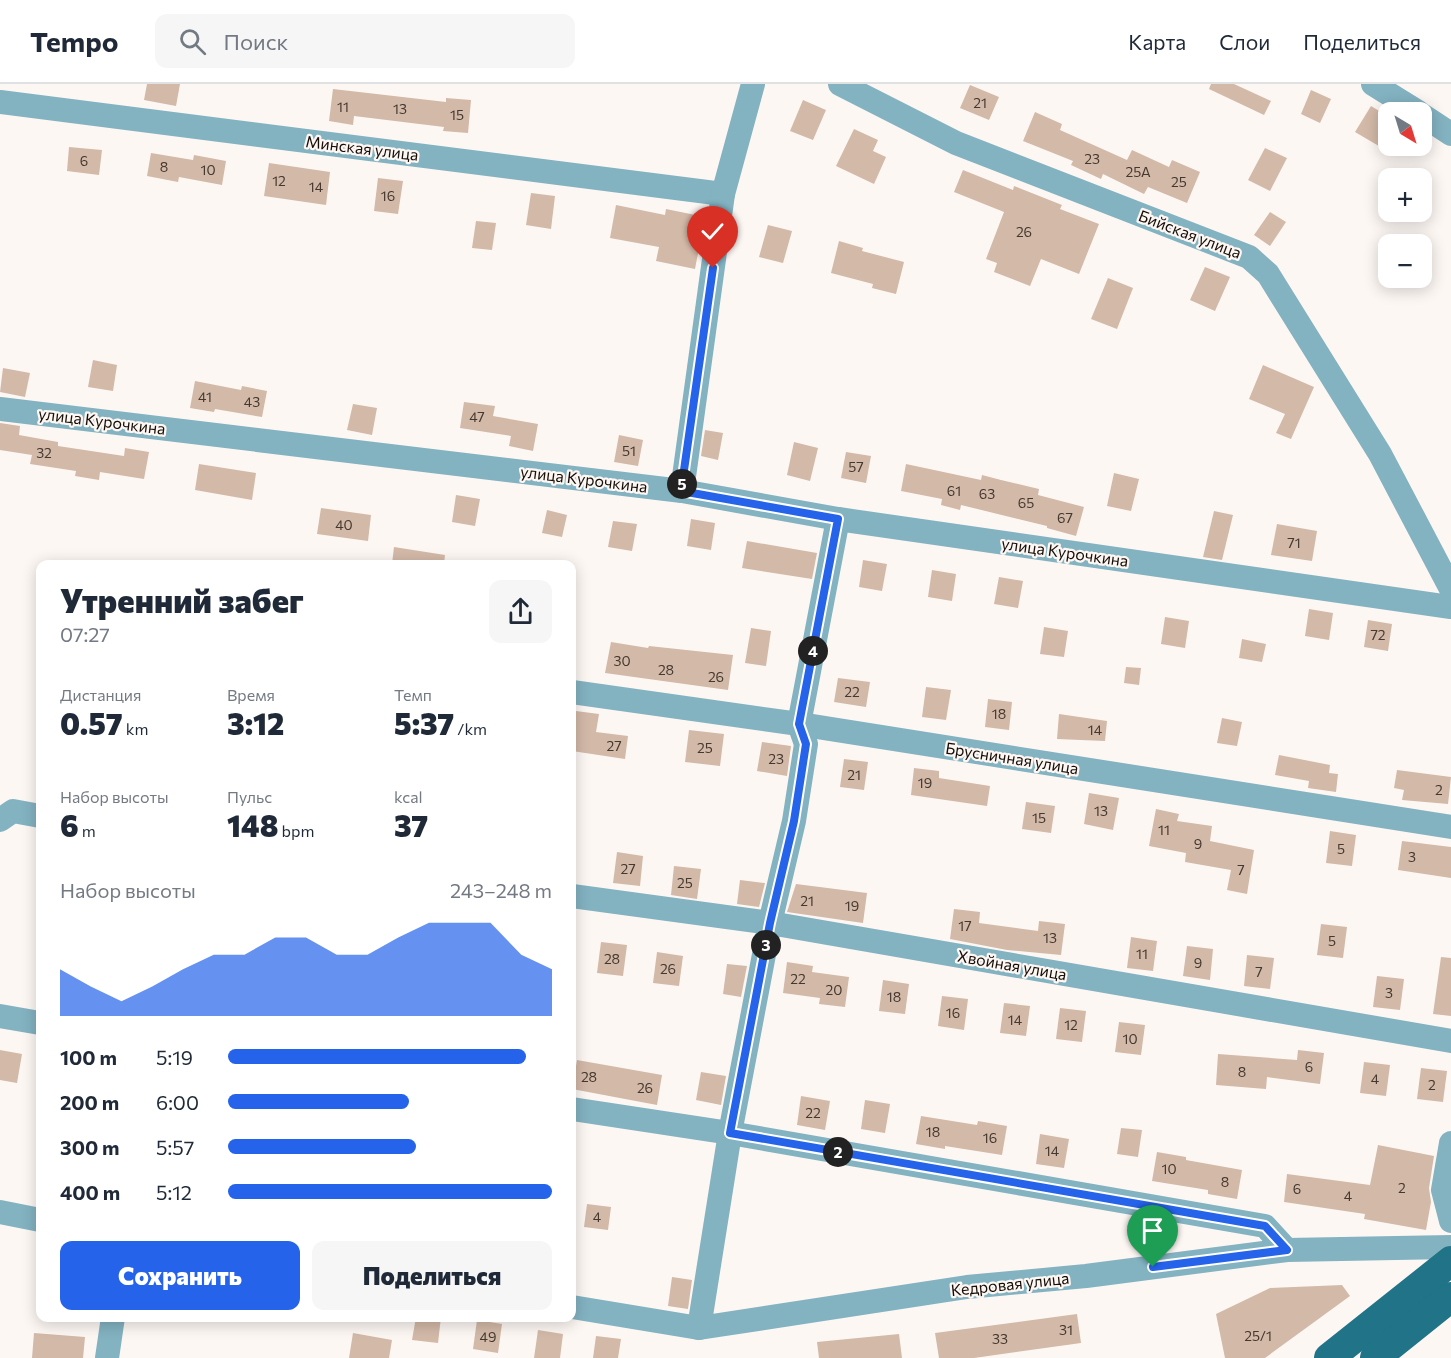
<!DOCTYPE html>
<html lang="ru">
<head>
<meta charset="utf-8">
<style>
  body { margin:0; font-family:Commissioner,sans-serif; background:#f6f6f7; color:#1f2937; height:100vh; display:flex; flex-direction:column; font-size:22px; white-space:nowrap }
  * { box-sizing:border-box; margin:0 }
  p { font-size:20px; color:#747a83 }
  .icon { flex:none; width:33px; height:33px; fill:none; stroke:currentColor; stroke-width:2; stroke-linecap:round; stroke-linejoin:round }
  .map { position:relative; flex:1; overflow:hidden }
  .side { position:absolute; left:36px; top:476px; width:540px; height:762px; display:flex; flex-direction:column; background:#fff; border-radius:12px; box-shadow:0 3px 15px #0003 }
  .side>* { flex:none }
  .needle { width:39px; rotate:142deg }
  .buttons { position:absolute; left:1378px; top:18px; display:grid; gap:12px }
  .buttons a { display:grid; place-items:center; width:54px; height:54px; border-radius:12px; background:#fff; box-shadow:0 3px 15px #0003; font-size:30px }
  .pin { position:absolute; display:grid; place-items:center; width:51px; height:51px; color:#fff; margin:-62px -26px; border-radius:50% 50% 50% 0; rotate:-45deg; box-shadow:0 0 6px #0007 }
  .pin .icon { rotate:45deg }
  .km { position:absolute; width:30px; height:30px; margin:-15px; border-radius:50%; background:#222; color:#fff; font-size:16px; line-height:30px; text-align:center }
  .round { display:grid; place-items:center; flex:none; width:63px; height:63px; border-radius:12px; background:#f6f6f7 }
  .head { display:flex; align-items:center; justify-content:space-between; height:102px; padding:0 24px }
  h1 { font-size:33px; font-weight:800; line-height:45px }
  .figures { display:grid; grid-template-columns:repeat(3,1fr); gap:9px; height:102px; padding:6px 24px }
  .figures div { display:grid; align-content:center }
  .figures b { font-size:30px; font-weight:800 }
  .figures small { font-size:16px; font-weight:400 }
  .figures p { font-size:16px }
  .chart { height:168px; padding:12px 24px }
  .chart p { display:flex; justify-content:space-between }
  .chart svg { width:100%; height:108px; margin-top:6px; fill:#2563eb; opacity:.7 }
  .action { display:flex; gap:12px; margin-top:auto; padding:12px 24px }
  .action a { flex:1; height:69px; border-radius:12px; background:#2563eb; color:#fff; font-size:24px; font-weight:800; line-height:69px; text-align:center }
  .action a+a { background:#f6f6f7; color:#1f2937 }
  ul { padding:0 24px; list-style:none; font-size:20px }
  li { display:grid; grid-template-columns:96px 72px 1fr; align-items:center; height:45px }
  li i { height:15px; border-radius:8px; background:#2563eb }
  header { display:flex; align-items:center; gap:36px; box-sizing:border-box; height:84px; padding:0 30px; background:#fff; border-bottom:2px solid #e0e1e3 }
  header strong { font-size:28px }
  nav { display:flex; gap:33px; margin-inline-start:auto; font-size:21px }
  .search { width:420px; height:54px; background:#f6f6f7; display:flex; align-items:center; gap:15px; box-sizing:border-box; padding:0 21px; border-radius:12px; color:#747a83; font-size:22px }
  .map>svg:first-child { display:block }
</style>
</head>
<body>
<header>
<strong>Tempo</strong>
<div class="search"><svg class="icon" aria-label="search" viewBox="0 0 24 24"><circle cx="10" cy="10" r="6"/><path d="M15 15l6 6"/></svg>Поиск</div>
<nav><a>Карта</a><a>Слои</a><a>Поделиться</a></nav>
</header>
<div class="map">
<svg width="1451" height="1274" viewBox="0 0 1451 1274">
  <rect width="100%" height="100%" fill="#fdf7f4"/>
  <!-- building -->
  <g fill="#d3b9a8">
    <polygon points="147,0 180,0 176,22 144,16"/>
    <polygon points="1211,0 1234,0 1271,17 1264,31 1209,5"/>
    <polygon points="970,1 999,13 989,36 960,24"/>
    <polygon points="333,5 446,18 446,14 471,16 468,49 443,47 444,43 354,32 353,41 329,37"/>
    <polygon points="1311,6 1331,15 1320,39 1301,30"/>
    <polygon points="803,16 826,26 813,56 790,47"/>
    <polygon points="1371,22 1389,33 1389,68 1355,48"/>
    <polygon points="1035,28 1062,40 1060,46 1127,76 1132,66 1169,83 1172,76 1200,88 1187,119 1148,103 1144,110 1103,90 1101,95 1071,81 1073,77 1023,57"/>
    <polygon points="854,45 878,56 873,67 886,73 874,100 836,82"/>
    <polygon points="69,63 102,66 99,91 67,87"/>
    <polygon points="1265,64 1287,74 1270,107 1248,96"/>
    <polygon points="151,69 193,76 194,71 226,77 222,101 179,93 178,98 147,92"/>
    <polygon points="269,79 330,88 326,121 264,112"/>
    <polygon points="963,86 1013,106 1014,102 1062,121 1060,125 1099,140 1079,190 1041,175 1030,202 994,188 997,179 986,175 1004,128 954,108"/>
    <polygon points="378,94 403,97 398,130 374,127"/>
    <polygon points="531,109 555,112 551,145 526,141"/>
    <polygon points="616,121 665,131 666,125 705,133 695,185 656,177 659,163 610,154"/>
    <polygon points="1270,128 1286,138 1270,162 1254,151"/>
    <polygon points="476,137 496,139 492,166 472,164"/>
    <polygon points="768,141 792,147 783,179 759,173"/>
    <polygon points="839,157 863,164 862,167 904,178 896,210 872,204 873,200 831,189"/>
    <polygon points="1205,183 1230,193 1215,227 1190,216"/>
    <polygon points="1108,194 1133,204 1117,245 1091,235"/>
    <polygon points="93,276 117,281 113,307 88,303"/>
    <polygon points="1263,281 1314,303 1291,355 1276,349 1285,330 1249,315"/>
    <polygon points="3,284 30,289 25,313 0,308"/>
    <polygon points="195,297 241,306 242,302 267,307 262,333 215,325 214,328 190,324"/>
    <polygon points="464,318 495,322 493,332 538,340 533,367 509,362 511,352 460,344"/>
    <polygon points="353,320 377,324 372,351 347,346"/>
    <polygon points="0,339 20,342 19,351 58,358 58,362 124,372 125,364 149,368 144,395 100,388 99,396 75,392 76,387 30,380 32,371 0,366"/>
    <polygon points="705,346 723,349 718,376 701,372"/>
    <polygon points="619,351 643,356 638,382 614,378"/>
    <polygon points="794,358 818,364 810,397 787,391"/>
    <polygon points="846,368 871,372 866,399 841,394"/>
    <polygon points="199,380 256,389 252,416 195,406"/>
    <polygon points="906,380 981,396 982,391 1001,396 1039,405 1038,411 1084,423 1076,452 1047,444 1047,442 961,421 960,426 941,421 942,415 901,407"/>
    <polygon points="1114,389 1139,395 1131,427 1107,422"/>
    <polygon points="456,411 480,415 475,442 452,438"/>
    <polygon points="321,424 371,431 368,457 317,450"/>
    <polygon points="547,426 567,431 562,453 542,449"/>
    <polygon points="1214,427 1233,431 1222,476 1203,473"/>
    <polygon points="691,435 715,439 711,466 687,462"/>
    <polygon points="613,437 637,440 632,467 608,463"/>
    <polygon points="1277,440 1317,447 1312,477 1271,471"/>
    <polygon points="747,457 817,469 812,495 742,484"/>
    <polygon points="394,463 445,471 444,480 392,480"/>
    <polygon points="863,476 887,480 882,507 859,503"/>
    <polygon points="932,486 956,490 952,517 928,513"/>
    <polygon points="999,493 1023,497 1018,524 994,520"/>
    <polygon points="1309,525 1333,529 1329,556 1305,552"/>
    <polygon points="1165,533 1189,537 1185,564 1161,560"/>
    <polygon points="1368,536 1392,540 1388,567 1364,563"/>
    <polygon points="1044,543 1068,547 1064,573 1040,570"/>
    <polygon points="751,544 771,547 766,582 745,579"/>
    <polygon points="1242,555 1266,560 1262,578 1239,574"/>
    <polygon points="611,558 648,564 649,562 733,571 728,606 605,589"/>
    <polygon points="1126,583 1141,584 1139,601 1124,599"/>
    <polygon points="838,594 870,598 866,623 834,618"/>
    <polygon points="926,603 951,606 946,636 922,633"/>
    <polygon points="988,615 1012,618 1009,646 985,643"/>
    <polygon points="576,627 599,630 596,648 628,652 625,675 572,667"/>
    <polygon points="1059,630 1107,637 1105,657 1057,655"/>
    <polygon points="1222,634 1242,638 1237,662 1217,659"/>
    <polygon points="689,646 724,650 720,682 685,678"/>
    <polygon points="762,658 791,662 787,692 757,687"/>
    <polygon points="1279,671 1330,681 1329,689 1338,690 1336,708 1308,704 1309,697 1275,691"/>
    <polygon points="844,675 868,678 864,706 840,703"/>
    <polygon points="914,684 939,687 939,694 990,702 987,722 911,711"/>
    <polygon points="1397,686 1451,693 1448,720 1402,716 1404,706 1394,704"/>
    <polygon points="1089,709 1119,714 1113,746 1084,740"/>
    <polygon points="1026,718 1055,722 1051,749 1022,745"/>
    <polygon points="1156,725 1179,730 1177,737 1212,742 1210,757 1254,766 1247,810 1227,806 1231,786 1185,778 1186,769 1149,762"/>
    <polygon points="1330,747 1356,751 1352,782 1326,779"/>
    <polygon points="1402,757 1451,763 1451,794 1398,786"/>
    <polygon points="617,768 643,772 640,802 613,799"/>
    <polygon points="674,782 701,785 697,815 671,811"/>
    <polygon points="740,796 765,799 759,823 737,820"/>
    <polygon points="796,800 867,809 863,839 787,828"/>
    <polygon points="954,825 980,828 979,839 1038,847 1039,837 1065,840 1061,871 1007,866 950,855"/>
    <polygon points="1321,840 1347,843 1343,874 1317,871"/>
    <polygon points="1131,853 1157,857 1153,887 1127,884"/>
    <polygon points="601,858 627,861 623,892 597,889"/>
    <polygon points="1187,862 1213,865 1210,896 1183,892"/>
    <polygon points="657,868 683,872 679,902 653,899"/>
    <polygon points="1247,871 1274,874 1270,905 1244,902"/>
    <polygon points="1441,873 1451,874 1451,932 1433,930"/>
    <polygon points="787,878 813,882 812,888 849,893 845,923 819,920 820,914 783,909"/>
    <polygon points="727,880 747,882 741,913 723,910"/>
    <polygon points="1377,892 1404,895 1400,926 1373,923"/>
    <polygon points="883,896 909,900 905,930 879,927"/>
    <polygon points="942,912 968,915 964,946 938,942"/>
    <polygon points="1004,919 1030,922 1026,952 1000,949"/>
    <polygon points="1060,924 1086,927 1082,958 1056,955"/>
    <polygon points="1119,938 1145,941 1141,971 1115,968"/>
    <polygon points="0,966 22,970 17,999 0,996"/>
    <polygon points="1298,966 1324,969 1320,1000 1267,993 1266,1005 1216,1001 1218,970 1297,976"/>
    <polygon points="577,976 662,991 657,1021 572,1005"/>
    <polygon points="1364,978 1390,981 1386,1012 1360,1009"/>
    <polygon points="1421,984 1447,987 1443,1018 1417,1015"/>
    <polygon points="701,988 726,992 721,1021 696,1016"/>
    <polygon points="801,1012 830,1017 825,1046 797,1041"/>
    <polygon points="865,1016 890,1020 885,1049 861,1045"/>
    <polygon points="921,1032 977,1041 978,1037 1007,1042 1002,1071 945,1062 945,1065 916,1060"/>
    <polygon points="1121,1044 1142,1046 1138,1073 1117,1070"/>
    <polygon points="1040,1050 1069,1055 1064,1084 1036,1080"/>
    <polygon points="1378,1061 1434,1072 1429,1104 1431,1118 1426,1146 1364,1135 1365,1130 1284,1118 1287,1090 1370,1101"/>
    <polygon points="1157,1068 1186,1073 1186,1076 1242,1086 1237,1115 1208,1110 1208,1106 1152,1097"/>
    <polygon points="587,1120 611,1123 608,1146 584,1143"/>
    <polygon points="672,1193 692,1196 688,1225 668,1222"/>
    <polygon points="1342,1201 1350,1212 1265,1274 1225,1274 1216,1230 1270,1204"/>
    <polygon points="1077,1230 1081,1259 974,1274 939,1274 935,1249"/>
    <polygon points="416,1233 441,1233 438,1259 412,1256"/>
    <polygon points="477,1236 502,1240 498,1269 473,1265"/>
    <polygon points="538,1246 563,1250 560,1274 534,1274"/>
    <polygon points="34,1249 85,1253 83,1274 32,1274"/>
    <polygon points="353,1249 392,1256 389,1274 349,1274"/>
    <polygon points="899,1250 902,1274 819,1274 817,1258"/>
    <polygon points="596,1252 621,1255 618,1274 593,1274"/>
  </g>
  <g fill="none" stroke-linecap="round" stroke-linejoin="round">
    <!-- minor -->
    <g stroke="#83b2c1" stroke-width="24">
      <polyline points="840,0 956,59 1249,173 1268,190 1380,370 1451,505"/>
      <polyline points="1373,0 1418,28"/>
      <polyline points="0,18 723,110"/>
      <polyline points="1422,31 1451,50"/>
      <polyline points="0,325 682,407 838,435 1451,523"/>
      <polyline points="682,407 723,110 753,0"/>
      <polyline points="572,608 799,640 1451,743"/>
      <polyline points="0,736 13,727 40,732"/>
      <polyline points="572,812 770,839 1451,957"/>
      <polyline points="0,932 40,939"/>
      <polyline points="572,1025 730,1049 1265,1142 1287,1166"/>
      <polyline points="1451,1059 1443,1106 1451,1137"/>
      <polyline points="0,1128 40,1136"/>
      <polyline points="572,1223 699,1244 967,1203 1086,1192 1287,1166 1451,1163"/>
      <polyline points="699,1244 730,1049 770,839 794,737 806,660 799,640 838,435"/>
      <polyline points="107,1274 113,1233"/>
    </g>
    <!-- major -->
    <g stroke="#217388" stroke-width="30">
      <polyline points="1329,1274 1451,1177"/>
      <polyline points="1375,1274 1451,1213"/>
    </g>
  </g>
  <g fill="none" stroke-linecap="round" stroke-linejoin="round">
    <!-- route casing -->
    <g stroke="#fff" stroke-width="12">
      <polyline id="route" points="713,184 681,407 838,435 799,640 806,660 794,737 770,839 730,1049 1265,1142 1287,1166 1153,1183"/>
    </g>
    <!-- route -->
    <use href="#route" stroke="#2563eb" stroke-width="8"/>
  </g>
  <g text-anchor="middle" stroke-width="4.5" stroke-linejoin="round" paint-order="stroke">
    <!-- number labels -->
    <g font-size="14" fill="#45382f">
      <text x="980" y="24">21</text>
      <text x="343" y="28">11</text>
      <text x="400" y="30">13</text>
      <text x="457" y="36">15</text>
      <text x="1092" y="80">23</text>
      <text x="84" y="82">6</text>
      <text x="164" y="88">8</text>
      <text x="208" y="91">10</text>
      <text x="1138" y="93">25А</text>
      <text x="279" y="102">12</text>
      <text x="1179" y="103">25</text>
      <text x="316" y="108">14</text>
      <text x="388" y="117">16</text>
      <text x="1024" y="153">26</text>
      <text x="205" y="318">41</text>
      <text x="252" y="323">43</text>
      <text x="477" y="338">47</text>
      <text x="629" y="372">51</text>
      <text x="44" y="374">32</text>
      <text x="856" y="388">57</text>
      <text x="954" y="412">61</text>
      <text x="987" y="415">63</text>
      <text x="1026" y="424">65</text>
      <text x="1065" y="439">67</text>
      <text x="344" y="446">40</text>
      <text x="1294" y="464">71</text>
      <text x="1378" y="556">72</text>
      <text x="622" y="582">30</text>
      <text x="666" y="591">28</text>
      <text x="716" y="598">26</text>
      <text x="852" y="613">22</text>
      <text x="999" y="635">18</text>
      <text x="1095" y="651">14</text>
      <text x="614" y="667">27</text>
      <text x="705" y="669">25</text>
      <text x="776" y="680">23</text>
      <text x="854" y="696">21</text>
      <text x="925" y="704">19</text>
      <text x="1439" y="711">2</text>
      <text x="1101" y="732">13</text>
      <text x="1039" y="739">15</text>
      <text x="1164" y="751">11</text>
      <text x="1198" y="765">9</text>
      <text x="1341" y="770">5</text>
      <text x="1412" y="778">3</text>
      <text x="628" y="790">27</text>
      <text x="1241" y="791">7</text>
      <text x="685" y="804">25</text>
      <text x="807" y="822">21</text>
      <text x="852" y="827">19</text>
      <text x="965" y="847">17</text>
      <text x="1050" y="859">13</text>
      <text x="1332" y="862">5</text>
      <text x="1142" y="875">11</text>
      <text x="612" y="880">28</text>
      <text x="1198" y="884">9</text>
      <text x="668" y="890">26</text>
      <text x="1259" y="893">7</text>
      <text x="798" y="900">22</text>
      <text x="834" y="911">20</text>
      <text x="1389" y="914">3</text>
      <text x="894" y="918">18</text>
      <text x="953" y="934">16</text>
      <text x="1015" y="941">14</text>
      <text x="1071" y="946">12</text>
      <text x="1130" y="960">10</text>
      <text x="1309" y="988">6</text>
      <text x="1242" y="993">8</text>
      <text x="589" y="998">28</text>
      <text x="1375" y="1000">4</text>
      <text x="1432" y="1006">2</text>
      <text x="645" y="1009">26</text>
      <text x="813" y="1034">22</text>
      <text x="933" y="1053">18</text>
      <text x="990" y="1059">16</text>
      <text x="1052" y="1072">14</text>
      <text x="1169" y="1090">10</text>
      <text x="1225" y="1103">8</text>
      <text x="1402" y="1109">2</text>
      <text x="1297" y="1110">6</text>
      <text x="1348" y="1117">4</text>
      <text x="597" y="1138">4</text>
      <text x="1066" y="1251">31</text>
      <text x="1258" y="1257">25/1</text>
      <text x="488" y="1258">49</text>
      <text x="1000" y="1260">33</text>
    </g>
    <!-- street labels -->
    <g font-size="16" fill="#160d07" stroke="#fdf7f4">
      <text transform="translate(362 64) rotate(7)" y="6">Минская улица</text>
      <text transform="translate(1190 150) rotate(21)" y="6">Бийская улица</text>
      <text transform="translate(102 337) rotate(7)" y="6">улица Курочкина</text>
      <text transform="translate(584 395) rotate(7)" y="6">улица Курочкина</text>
      <text transform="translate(1065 468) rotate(8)" y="6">улица Курочкина</text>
      <text transform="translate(1012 674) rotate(9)" y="6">Брусничная улица</text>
      <text transform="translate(1012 881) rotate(10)" y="6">Хвойная улица</text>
      <text transform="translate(1010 1200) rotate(-6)" y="6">Кедровая улица</text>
    </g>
  </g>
</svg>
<div class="buttons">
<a><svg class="needle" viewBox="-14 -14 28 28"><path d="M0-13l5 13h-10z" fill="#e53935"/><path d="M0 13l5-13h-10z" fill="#747a83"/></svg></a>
<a>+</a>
<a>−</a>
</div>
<div class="pin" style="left:1153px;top:1183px;background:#1e9e55"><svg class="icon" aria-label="arrive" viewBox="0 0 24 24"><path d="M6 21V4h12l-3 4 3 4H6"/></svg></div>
<div class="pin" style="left:713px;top:184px;background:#d93025"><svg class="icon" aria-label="check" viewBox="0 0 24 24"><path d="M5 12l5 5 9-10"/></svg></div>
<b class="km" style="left:838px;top:1068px">2</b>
<b class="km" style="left:766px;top:861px">3</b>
<b class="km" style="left:813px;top:567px">4</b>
<b class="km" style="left:682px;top:400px">5</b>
<section class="side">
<div class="head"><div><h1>Утренний забег</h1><p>07:27</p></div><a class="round"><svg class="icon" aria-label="share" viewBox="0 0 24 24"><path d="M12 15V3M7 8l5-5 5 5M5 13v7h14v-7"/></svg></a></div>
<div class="figures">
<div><p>Дистанция</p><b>0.57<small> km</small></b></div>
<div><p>Время</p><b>3:12</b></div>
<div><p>Темп</p><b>5:37<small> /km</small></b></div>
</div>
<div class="figures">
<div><p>Набор высоты</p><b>6<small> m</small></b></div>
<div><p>Пульс</p><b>148<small> bpm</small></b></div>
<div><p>kcal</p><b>37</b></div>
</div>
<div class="chart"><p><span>Набор высоты</span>243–248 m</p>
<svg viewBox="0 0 160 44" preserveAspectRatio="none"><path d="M0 44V25L10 32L20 38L30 32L40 25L50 19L60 19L70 12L80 12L90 19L100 19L110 12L120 6L130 6L140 6L150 19L160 25V44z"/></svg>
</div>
<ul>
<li><b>100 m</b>5:19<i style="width:92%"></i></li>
<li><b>200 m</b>6:00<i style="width:56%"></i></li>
<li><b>300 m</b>5:57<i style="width:58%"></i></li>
<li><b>400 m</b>5:12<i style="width:100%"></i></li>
</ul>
<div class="action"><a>Сохранить</a><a>Поделиться</a></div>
</section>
</div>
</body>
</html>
